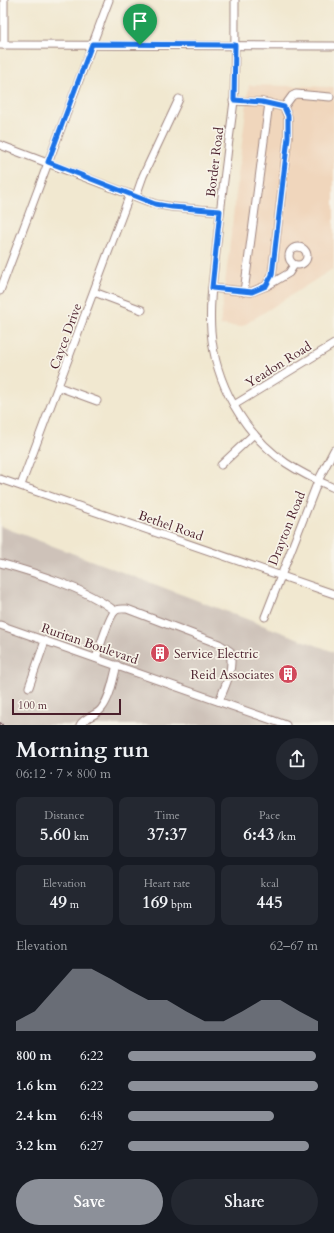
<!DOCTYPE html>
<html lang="en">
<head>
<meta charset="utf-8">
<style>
  body { margin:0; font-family:Cardo,serif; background:#242831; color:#f1f3f6; height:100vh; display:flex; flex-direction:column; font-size:15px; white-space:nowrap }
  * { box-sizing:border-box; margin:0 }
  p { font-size:13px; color:#9ea1a6 }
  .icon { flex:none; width:22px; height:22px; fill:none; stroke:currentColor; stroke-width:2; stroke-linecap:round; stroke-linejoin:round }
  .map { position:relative; height:725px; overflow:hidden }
  .sheet { display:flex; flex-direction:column; background:#171b24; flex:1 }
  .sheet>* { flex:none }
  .scale { position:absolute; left:12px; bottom:10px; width:109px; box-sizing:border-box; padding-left:4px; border:2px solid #4a1f2b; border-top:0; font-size:11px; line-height:14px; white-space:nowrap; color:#4a1f2b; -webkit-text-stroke:3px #f7f3e8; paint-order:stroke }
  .pin { position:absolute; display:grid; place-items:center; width:34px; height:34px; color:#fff; margin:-41px -17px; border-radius:50% 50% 50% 0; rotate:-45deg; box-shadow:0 0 4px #0007 }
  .pin .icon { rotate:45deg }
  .round { display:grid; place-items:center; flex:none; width:42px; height:42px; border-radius:21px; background:#242831 }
  .overview { display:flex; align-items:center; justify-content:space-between; height:68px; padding:0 16px }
  h1 { font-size:22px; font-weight:700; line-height:30px }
  .figures { display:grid; grid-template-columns:repeat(3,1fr); gap:6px; height:68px; padding:4px 16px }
  .figures div { display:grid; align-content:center; border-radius:8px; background:#242831; text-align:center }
  .figures b { font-size:17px; font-weight:700 }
  .figures small { font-size:11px; font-weight:400 }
  .figures p { font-size:11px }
  .chart { height:112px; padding:8px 16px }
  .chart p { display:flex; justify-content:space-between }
  .chart svg { width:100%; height:72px; margin-top:4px; fill:#8c9099; opacity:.7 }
  .primary-button { display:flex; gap:8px; margin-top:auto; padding:8px 16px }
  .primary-button a { flex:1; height:46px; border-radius:24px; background:#8c9099; color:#fff; font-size:16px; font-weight:700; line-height:46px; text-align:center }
  .primary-button a+a { background:#242831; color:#f1f3f6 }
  ul { padding:0 16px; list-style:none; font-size:13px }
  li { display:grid; grid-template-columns:64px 48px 1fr; align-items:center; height:30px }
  li i { height:10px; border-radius:5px; background:#8c9099 }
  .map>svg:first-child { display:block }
</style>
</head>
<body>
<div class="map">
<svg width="334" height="725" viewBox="0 0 334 725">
  <rect width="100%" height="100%" fill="#f7f3e8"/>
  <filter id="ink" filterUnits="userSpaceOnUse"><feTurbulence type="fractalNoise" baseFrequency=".025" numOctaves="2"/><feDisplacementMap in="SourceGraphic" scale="8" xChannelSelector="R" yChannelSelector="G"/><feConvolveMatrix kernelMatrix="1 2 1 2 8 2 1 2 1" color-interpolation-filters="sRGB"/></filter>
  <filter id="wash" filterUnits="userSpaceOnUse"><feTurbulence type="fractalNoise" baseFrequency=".012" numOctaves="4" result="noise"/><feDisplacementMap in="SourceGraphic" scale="16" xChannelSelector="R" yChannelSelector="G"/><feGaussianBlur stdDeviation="0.9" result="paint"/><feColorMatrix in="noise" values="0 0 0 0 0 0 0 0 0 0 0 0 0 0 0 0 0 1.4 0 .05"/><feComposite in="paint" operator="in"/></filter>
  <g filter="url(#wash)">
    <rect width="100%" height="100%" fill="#f1e8d0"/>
    <!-- built -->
    <polygon fill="#f0d6bc" points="249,85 334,87 334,268 241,327 220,325"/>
    <!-- industrial -->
    <polygon fill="#cec2b9" points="0,526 334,652 334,725 0,725"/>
  </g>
  <g filter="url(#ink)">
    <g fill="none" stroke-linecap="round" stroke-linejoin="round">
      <!-- minor casing -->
      <g stroke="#9e847e" stroke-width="9">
        <g id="minor">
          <path d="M235 0C235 33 235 66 234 100 232 119 229 138 227 156 223 188 219 220 216 252 213 278 209 304 211 331 215 383 243 433 286 463 301 473 318 481 334 488"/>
          <polyline points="0,45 334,46"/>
          <polyline points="4,45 4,0"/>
          <polyline points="284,107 292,96 296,94 330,97"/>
          <polyline points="0,145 155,204 172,207 220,211"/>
          <polyline points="136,196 143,176 179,99"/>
          <circle cx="298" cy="256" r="9"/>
          <polyline points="267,286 289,273 294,265"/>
          <polyline points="212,288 251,292 266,286 272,275 288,137 288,117 284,107 262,102 233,101"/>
          <polyline points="0,291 109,0"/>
          <polyline points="94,292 142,310"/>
          <polyline points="244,292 269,103"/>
          <polyline points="59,387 97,401"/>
          <polyline points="234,405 334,344"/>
          <polyline points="221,465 254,434"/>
          <polyline points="0,479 334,594"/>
          <polyline points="21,485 130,194"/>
          <path d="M0 563C36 573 85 588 115 611"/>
          <polyline points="265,617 318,481 334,450"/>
          <polyline points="0,625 286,725"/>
          <path d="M96 658C100 648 108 618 115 611 118 608 123 609 127 609L219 644 230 651C234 670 226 684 219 701"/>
          <polyline points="29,687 45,641"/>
          <path d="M80 725C85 716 97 716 102 708 111 696 113 679 117 665"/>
        </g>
      </g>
      <!-- minor -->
      <use href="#minor" stroke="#fff" stroke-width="7"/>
      <!-- rail casing -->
      <g stroke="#4a1f2b" stroke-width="3.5">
        <polyline id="rail" points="0,724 1,725"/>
      </g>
      <!-- rail -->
      <use href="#rail" stroke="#f7f3e8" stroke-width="2" stroke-dasharray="6" stroke-linecap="butt"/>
    </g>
  </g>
  <g fill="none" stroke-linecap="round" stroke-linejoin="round" filter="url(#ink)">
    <!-- route casing -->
    <g stroke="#fff" stroke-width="8">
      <polygon id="route" points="92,44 235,45 234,100 262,102 284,107 288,116 288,137 272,275 266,286 252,292 212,288 220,211 172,207 155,204 48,162"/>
    </g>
    <!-- route -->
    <use href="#route" stroke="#1a73e8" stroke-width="5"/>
  </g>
  <!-- icons -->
  <defs>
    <g id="building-disc" transform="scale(1)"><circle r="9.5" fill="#d1495b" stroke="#f7f3e8"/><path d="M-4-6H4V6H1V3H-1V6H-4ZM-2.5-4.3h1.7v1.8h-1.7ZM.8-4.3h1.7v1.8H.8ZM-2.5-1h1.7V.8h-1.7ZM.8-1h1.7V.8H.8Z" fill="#fff"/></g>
  </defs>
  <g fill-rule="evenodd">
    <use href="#building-disc" x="160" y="653"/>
    <use href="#building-disc" x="288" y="674"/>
  </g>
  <g text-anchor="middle" stroke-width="3.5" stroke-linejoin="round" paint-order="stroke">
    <!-- street labels -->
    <g font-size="13" fill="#4a1f2b" stroke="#f7f3e8">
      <text transform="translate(214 162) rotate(-83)" y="5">Border Road</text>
      <text transform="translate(65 336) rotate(-70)" y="5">Cayce Drive</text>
      <text transform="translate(278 364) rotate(-32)" y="5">Yeadon Road</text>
      <text transform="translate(171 525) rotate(19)" y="5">Bethel Road</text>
      <text transform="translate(286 528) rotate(-68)" y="5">Drayton Road</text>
      <text transform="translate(90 643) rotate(19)" y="5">Ruritan Boulevard</text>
    </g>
    <!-- poi labels -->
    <g font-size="13" fill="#4a1f2b" stroke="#f7f3e8" text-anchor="start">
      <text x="174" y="658">Service Electric</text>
      <text x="274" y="679" text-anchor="end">Reid Associates</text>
    </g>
  </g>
</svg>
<div class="scale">100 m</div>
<div class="pin" style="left:140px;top:45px;background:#1e9e55"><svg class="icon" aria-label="arrive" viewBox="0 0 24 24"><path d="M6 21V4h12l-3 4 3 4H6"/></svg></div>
</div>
<section class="sheet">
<div class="overview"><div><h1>Morning run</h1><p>06:12 · 7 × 800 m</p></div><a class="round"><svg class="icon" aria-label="share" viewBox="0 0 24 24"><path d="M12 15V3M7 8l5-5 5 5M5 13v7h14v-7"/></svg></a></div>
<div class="figures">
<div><p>Distance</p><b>5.60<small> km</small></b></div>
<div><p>Time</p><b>37:37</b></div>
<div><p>Pace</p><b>6:43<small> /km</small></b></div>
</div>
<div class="figures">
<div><p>Elevation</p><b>49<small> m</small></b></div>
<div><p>Heart rate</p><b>169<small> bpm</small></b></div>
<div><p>kcal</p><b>445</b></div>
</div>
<div class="chart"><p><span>Elevation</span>62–67 m</p>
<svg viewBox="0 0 160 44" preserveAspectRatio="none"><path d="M0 44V38L10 32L20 19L30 6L40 6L50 12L60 19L70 25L80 25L90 32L100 38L110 38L120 32L130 25L140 25L150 32L160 38V44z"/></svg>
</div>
<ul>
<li><b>800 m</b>6:22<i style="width:99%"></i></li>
<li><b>1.6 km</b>6:22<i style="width:100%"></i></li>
<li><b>2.4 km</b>6:48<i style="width:77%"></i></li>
<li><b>3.2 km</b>6:27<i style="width:95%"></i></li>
</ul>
<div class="primary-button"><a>Save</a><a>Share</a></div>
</section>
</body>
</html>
